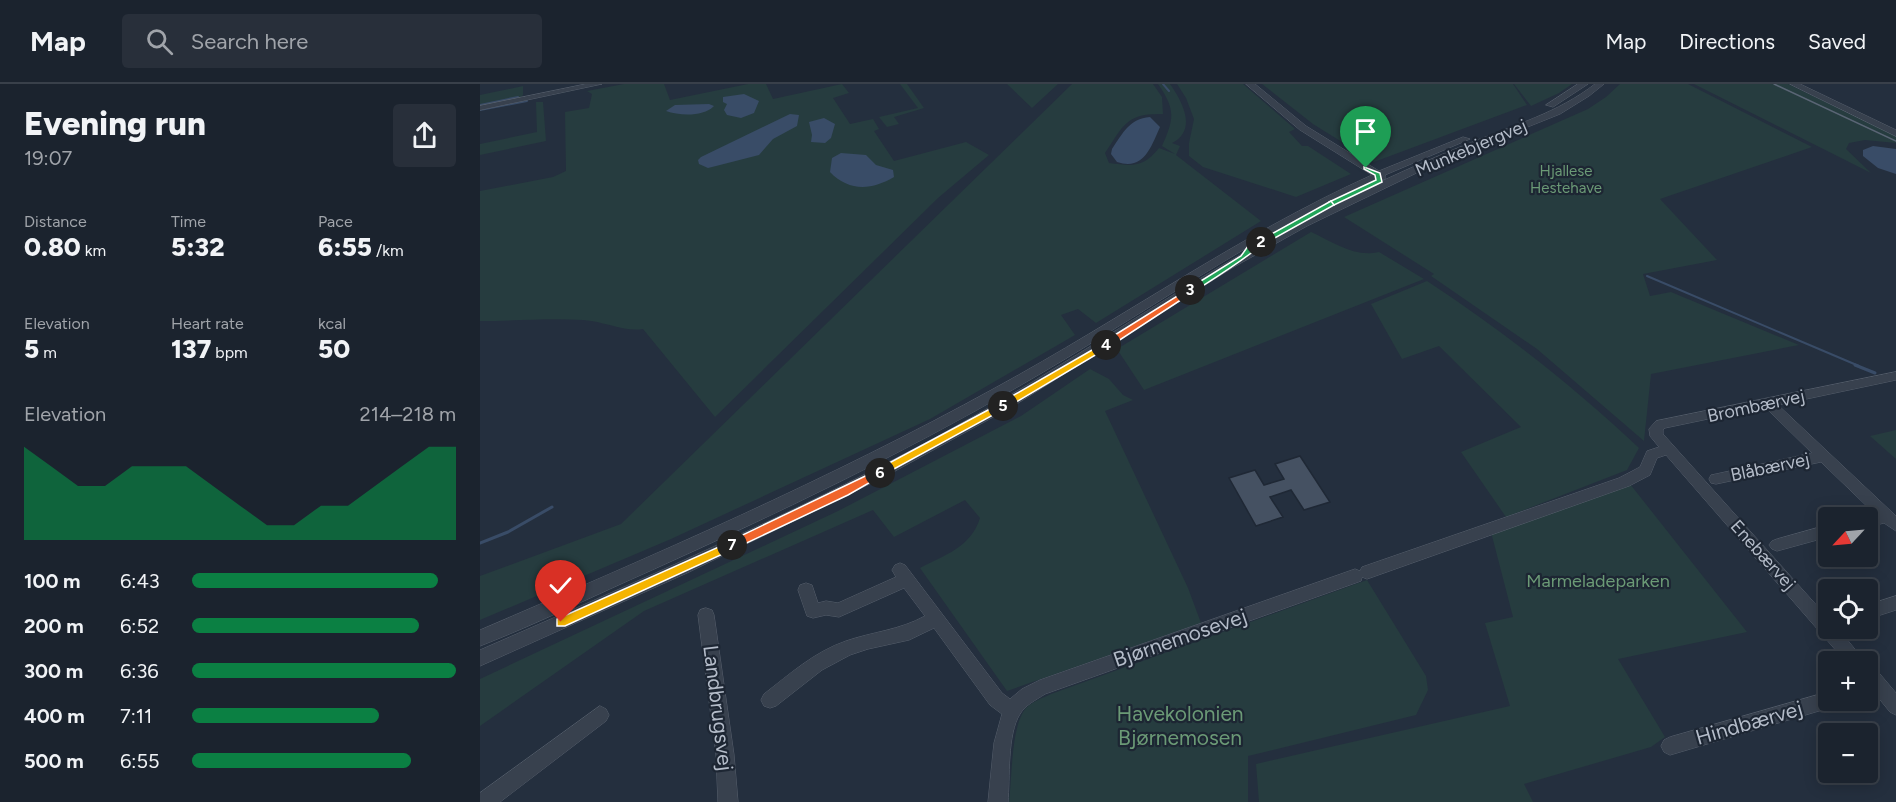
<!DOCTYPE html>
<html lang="en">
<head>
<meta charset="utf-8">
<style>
  body { margin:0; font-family:Figtree,sans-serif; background:#282f3a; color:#f1f3f6; height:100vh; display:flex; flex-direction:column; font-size:22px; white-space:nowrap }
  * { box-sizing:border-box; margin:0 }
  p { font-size:20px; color:#a0a4aa }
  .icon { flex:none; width:33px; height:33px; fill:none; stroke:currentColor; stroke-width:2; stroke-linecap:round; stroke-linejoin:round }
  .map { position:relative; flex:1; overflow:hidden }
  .drawer { display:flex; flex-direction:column; background:#1b232e; width:480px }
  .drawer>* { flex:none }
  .needle { width:39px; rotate:244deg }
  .controls { position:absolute; left:1338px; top:423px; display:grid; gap:12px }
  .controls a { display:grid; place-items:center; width:60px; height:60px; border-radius:6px; background:#1b232e; box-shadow:0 3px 15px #0003,0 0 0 2px #39404a; font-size:30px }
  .pin { position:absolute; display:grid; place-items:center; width:51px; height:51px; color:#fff; margin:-62px -26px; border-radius:50% 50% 50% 0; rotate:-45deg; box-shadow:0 0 6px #0007 }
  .pin .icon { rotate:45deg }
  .km { position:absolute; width:30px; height:30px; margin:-15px; border-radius:50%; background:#222; color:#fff; font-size:16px; line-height:30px; text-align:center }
  .round { display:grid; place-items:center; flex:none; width:63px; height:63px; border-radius:6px; background:#282f3a }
  .overview { display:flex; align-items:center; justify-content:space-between; height:102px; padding:0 24px }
  h1 { font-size:33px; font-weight:800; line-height:45px }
  .metrics { display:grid; grid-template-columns:repeat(3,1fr); gap:9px; height:102px; padding:6px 24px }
  .metrics div { display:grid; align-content:center }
  .metrics b { font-size:26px; font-weight:800 }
  .metrics small { font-size:16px; font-weight:400 }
  .metrics p { font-size:16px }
  .chart { height:168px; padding:12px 24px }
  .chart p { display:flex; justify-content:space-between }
  .chart svg { width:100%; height:108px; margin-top:6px; fill:#0b8043; opacity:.7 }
  ul { padding:0 24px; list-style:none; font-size:20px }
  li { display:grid; grid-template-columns:96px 72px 1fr; align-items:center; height:45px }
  li i { height:15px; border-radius:8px; background:#0b8043 }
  header { display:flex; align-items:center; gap:36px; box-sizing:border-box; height:84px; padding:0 30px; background:#1b232e; border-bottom:2px solid #39404a }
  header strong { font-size:28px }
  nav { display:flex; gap:33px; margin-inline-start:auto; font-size:21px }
  .search { width:420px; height:54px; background:#282f3a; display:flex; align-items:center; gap:15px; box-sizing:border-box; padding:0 21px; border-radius:6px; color:#a0a4aa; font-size:22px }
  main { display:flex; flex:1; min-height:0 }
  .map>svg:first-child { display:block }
</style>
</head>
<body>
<header>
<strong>Map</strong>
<div class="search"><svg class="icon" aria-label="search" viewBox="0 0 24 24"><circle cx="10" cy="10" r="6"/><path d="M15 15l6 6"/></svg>Search here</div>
<nav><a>Map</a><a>Directions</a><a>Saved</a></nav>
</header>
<main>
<section class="drawer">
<div class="overview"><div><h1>Evening run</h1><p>19:07</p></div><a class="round"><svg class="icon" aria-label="share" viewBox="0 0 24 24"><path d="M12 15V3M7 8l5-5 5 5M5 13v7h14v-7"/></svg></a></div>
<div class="metrics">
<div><p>Distance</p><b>0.80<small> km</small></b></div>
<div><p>Time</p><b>5:32</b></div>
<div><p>Pace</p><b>6:55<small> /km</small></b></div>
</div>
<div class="metrics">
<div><p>Elevation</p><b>5<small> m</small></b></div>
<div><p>Heart rate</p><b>137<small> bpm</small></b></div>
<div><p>kcal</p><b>50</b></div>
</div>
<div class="chart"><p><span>Elevation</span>214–218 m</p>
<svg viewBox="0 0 160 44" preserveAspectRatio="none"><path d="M0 44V6L10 14L20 22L30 22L40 14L50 14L60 14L70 22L80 30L90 38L100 38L110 30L120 30L130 22L140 14L150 6L160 6V44z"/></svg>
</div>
<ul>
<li><b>100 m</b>6:43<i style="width:93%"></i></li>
<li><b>200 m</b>6:52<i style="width:86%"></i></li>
<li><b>300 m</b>6:36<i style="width:100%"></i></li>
<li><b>400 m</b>7:11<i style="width:71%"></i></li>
<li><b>500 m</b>6:55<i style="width:83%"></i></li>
</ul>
</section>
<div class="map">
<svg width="1416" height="718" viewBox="0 0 1416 718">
  <rect width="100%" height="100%" fill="#242f3e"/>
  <!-- green -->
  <g fill="#263c3f">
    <path d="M144 0H184L190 16 268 0H286L293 15 362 0 369 9 353 14 370 40 393 35 399 45 394 47 414 77 486 58 509 71 458 114 235 333 163 245C144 248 123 237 103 236 69 234 34 237 0 237V107L73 93 86 87 85 28 109 24 112 10 107 7Z"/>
    <polygon points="420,0 427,0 444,24 414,33 419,40 407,43 399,33 438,24"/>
    <polygon points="527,0 578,0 552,24"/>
    <path d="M592 0H673L682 13 683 30C646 29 644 41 625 69L629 79C653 82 663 84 679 64L695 70 682 62C694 35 696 26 678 0H690C702 17 718 46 692 59L700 62 696 71 781 137 616 239 598 225 581 231 595 251 450 335 191 455 0 536V492L141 440Z"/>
    <polygon points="697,0 763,0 815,45 809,48 822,62 828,62 871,90 816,113 723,83 709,72 709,59 714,35 706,14"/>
    <polygon points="782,0 1033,0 1047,21 894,78 833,40"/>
    <polygon points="1034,0 1092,0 1079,9 1051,22"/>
    <polygon points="1140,0 1208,0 1332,63 1180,115 1237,176 1163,190 1170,212 1191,208 1319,261 1171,290 1164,357 1057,265 951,192 954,190 864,133 1108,25 1126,13"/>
    <polygon points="1214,0 1308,0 1416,52 1416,59 1385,56 1369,59 1366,65 1391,89"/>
    <polygon points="43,2 43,11 40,14 0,22 0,11"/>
    <polygon points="56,18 63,18 66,57 0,71 0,60 57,48"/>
    <path d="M831 148C853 158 875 174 899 168L944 195 664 306 637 265Z"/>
    <path d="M947 197C1023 247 1093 302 1159 364L1147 386 1026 433 981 368 1041 343 959 262 922 275 891 220Z"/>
    <path d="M610 285 629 295 643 311 653 316 625 327 708 504 721 539 527 607 440 484C465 471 491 463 500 434L485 416 414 453 393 426 164 527 0 642V595L358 427 541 332Z"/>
    <polygon points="1416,346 1416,375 1390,352"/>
    <polygon points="1150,400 1267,548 1138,575 1185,653 1171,663 1044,700 1053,718 779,718 776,680 1030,622 1005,539 1033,533 1011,448"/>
    <path d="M887 496 946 592 948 606 936 631 768 672V718H529C532 695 531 641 546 624 553 617 563 614 571 610Z"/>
  </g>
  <!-- water -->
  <g fill="#394c67">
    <polygon points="264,10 279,17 274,29 261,34 247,31 244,26 247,20 243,18 243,13"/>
    <path d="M229 20 234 22C223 33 200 32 186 27L195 21Z"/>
    <polygon points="310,30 319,31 317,42 293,55 279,71 236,82 228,84 219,80 218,76 221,73"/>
    <path d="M670 33 680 43C671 63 664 87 637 78L631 70 632 65C643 49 649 35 670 33Z"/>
    <polygon points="344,34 355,40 351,54 345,59 331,58 332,51 329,38"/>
    <polygon points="1393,62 1416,65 1416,90 1398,84 1383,72 1383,66"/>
    <path d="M361 69 386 71 396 81 413 86 414 93C392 106 369 108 350 88L352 74Z"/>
  </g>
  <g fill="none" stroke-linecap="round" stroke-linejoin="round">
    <!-- stream-far1 -->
    <g stroke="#394c67" stroke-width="2">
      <polyline points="683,0 689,7"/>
      <polyline points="0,21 38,13"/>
      <polyline points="0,26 47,17"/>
      <polyline points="1167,192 1379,282"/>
    </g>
    <!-- stream -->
    <g stroke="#394c67" stroke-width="3">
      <polyline points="1375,281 1395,289"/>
      <polyline points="0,459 28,448 72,423"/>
    </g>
  </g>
  <!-- building -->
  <polygon fill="#455162" stroke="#1f2835" stroke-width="1.5" points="820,372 850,418 824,426 811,406 790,413 803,433 776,442 749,394 775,386 784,401 804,395 795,380"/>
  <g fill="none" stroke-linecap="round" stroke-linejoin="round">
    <!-- minor casing -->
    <g stroke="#565f6c" stroke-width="1">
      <g id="minor">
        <polygon points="106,0 122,0 0,26 0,22"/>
        <path d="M766 0H775L826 42 899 87 983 53 990 55 905 91V95H898C772 152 661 232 541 301 422 370 298 429 172 486 115 511 59 539 0 562V546C175 471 348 396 515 304 642 235 759 151 892 91L820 46Z"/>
        <polygon points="1098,0 1108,0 1073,23 1066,21"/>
        <path d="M1115 0H1124L1109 12 1080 30 955 80 827 142 752 184 535 321 406 392 207 489 0 582V566C156 498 312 431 462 350 584 284 697 203 819 138 875 109 932 82 990 59 1034 41 1078 29 1115 0Z"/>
        <polygon points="1310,0 1320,0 1416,46 1416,52"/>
        <path d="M1416 288V296L1298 321 1416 432V447L1404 439 1388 443V434L1383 433 1394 429 1341 378 1236 400 1231 399 1229 395 1231 391 1236 390 1332 369 1285 323 1185 344 1183 346V350L1348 534V544H1358L1385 578H1366L1186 371 1177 374 1170 391 1149 402 887 495 882 493 881 497 565 610C556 616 545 621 540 630 527 650 530 695 528 718H508L514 659 522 630 510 621 454 544 429 556 388 565 370 571 342 586 296 622 290 624 284 622 281 616 284 610C310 590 334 568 366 557 392 548 420 546 445 532L424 504 359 533 346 531 333 534 327 532 318 506 320 501 326 499 332 501 338 519 346 517 358 519 416 493 412 486 415 481 420 479 425 481 522 609 530 615 542 605 560 596 875 485 880 487 882 483 1139 394 1160 383 1167 367 1179 363 1170 352 1169 345 1176 337Z"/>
        <polygon points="1348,441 1348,453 1297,467 1292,465 1289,461 1292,457 1297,455"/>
        <polygon points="1416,512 1416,526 1388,535 1388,521"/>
        <polygon points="226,524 232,526 234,531 254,671 258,718 238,718 236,671 218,531 220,526"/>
        <polygon points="1388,581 1394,583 1416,609 1416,631 1410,628 1388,601"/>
        <polygon points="1348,608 1348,616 1358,616 1355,622 1349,624 1190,671 1184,668 1181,662 1184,656 1190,653"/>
        <polygon points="120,622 126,625 129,631 126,637 20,718 0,718 0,709"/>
      </g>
    </g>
    <!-- minor -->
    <use href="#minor" fill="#38414e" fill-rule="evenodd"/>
    <!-- tram -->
    <polyline stroke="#5a6575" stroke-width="1.5" points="1294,0 1416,57"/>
  </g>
  <!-- split-1 -->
  <polygon fill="#22a559" stroke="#fff" stroke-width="1.5" points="884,83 900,89 902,98 854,121 849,121 849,118 896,96 895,91 884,85"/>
  <!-- split-2 -->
  <polygon fill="#22a559" stroke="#fff" stroke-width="1.5" points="851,117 854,121 784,160 777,158"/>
  <!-- split-3 -->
  <path fill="#22a559" stroke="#fff" stroke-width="1.5" d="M779 156 785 158C763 177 738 192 713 208H708V205L761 172 768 162Z"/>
  <!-- split-4 -->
  <polygon fill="#f0652b" stroke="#fff" stroke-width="1.5" points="710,204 713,205 713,208 629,263 622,263 622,259"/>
  <!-- split-5 -->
  <polygon fill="#f5b400" stroke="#fff" stroke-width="1.5" points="626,258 630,261 629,263 526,324 520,324 520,319"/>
  <!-- split-6 -->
  <polygon fill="#f5b400" stroke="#fff" stroke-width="1.5" points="523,318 528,322 526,324 403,391 396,391 396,386"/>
  <!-- split-7 -->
  <polygon fill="#f0652b" stroke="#fff" stroke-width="1.5" points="400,385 405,389 403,391 368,411 256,464 248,464 248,458"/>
  <!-- split-8 -->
  <polygon fill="#f5b400" stroke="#fff" stroke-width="1.5" points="252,457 257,461 256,464 85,542 77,542 77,535"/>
  <g text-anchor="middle" stroke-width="4.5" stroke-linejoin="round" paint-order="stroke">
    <!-- far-park labels -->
    <g font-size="15" fill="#6b9a76" stroke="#1d2633">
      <text x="1086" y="92">Hjallese<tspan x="1086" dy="17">Hestehave</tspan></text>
    </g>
    <!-- street labels -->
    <g font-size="18" fill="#b4bcc9" stroke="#1d2633">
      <text transform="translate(991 64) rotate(-23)" y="6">Munkebjergvej</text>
      <text transform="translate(1276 322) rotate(-12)" y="6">Brombærvej</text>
      <text transform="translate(1290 383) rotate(-12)" y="6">Blåbærvej</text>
      <text transform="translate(1283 471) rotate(48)" y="6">Enebærvej</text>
    </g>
    <!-- park labels -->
    <g font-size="18" fill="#6b9a76" stroke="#1d2633">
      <text x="1118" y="503">Marmeladeparken</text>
    </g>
    <!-- near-street labels -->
    <g font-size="21" fill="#b4bcc9" stroke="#1d2633">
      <text transform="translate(700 554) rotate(-19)" y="7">Bjørnemosevej</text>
      <text transform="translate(238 624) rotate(83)" y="7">Landbrugsvej</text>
      <text transform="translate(1269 639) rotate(-16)" y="7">Hindbærvej</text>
    </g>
    <!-- near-park labels -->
    <g font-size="21" fill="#6b9a76" stroke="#1d2633">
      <text x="700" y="637">Havekolonien<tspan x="700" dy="24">Bjørnemosen</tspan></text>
    </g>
  </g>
</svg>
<div class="controls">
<a><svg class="needle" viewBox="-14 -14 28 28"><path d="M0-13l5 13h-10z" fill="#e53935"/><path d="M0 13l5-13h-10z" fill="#a0a4aa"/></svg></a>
<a><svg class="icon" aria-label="locate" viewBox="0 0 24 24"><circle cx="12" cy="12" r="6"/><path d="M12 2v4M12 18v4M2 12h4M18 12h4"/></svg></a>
<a>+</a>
<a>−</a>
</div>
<div class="pin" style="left:886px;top:84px;background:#1e9e55"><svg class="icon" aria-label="arrive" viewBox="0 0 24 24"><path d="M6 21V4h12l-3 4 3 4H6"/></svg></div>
<div class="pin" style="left:81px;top:538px;background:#d93025"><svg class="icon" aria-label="check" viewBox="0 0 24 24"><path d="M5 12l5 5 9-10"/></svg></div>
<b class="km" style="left:781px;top:158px">2</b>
<b class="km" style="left:710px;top:206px">3</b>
<b class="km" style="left:626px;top:261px">4</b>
<b class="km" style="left:523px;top:322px">5</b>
<b class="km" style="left:400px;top:389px">6</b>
<b class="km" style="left:252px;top:461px">7</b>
</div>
</main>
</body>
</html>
